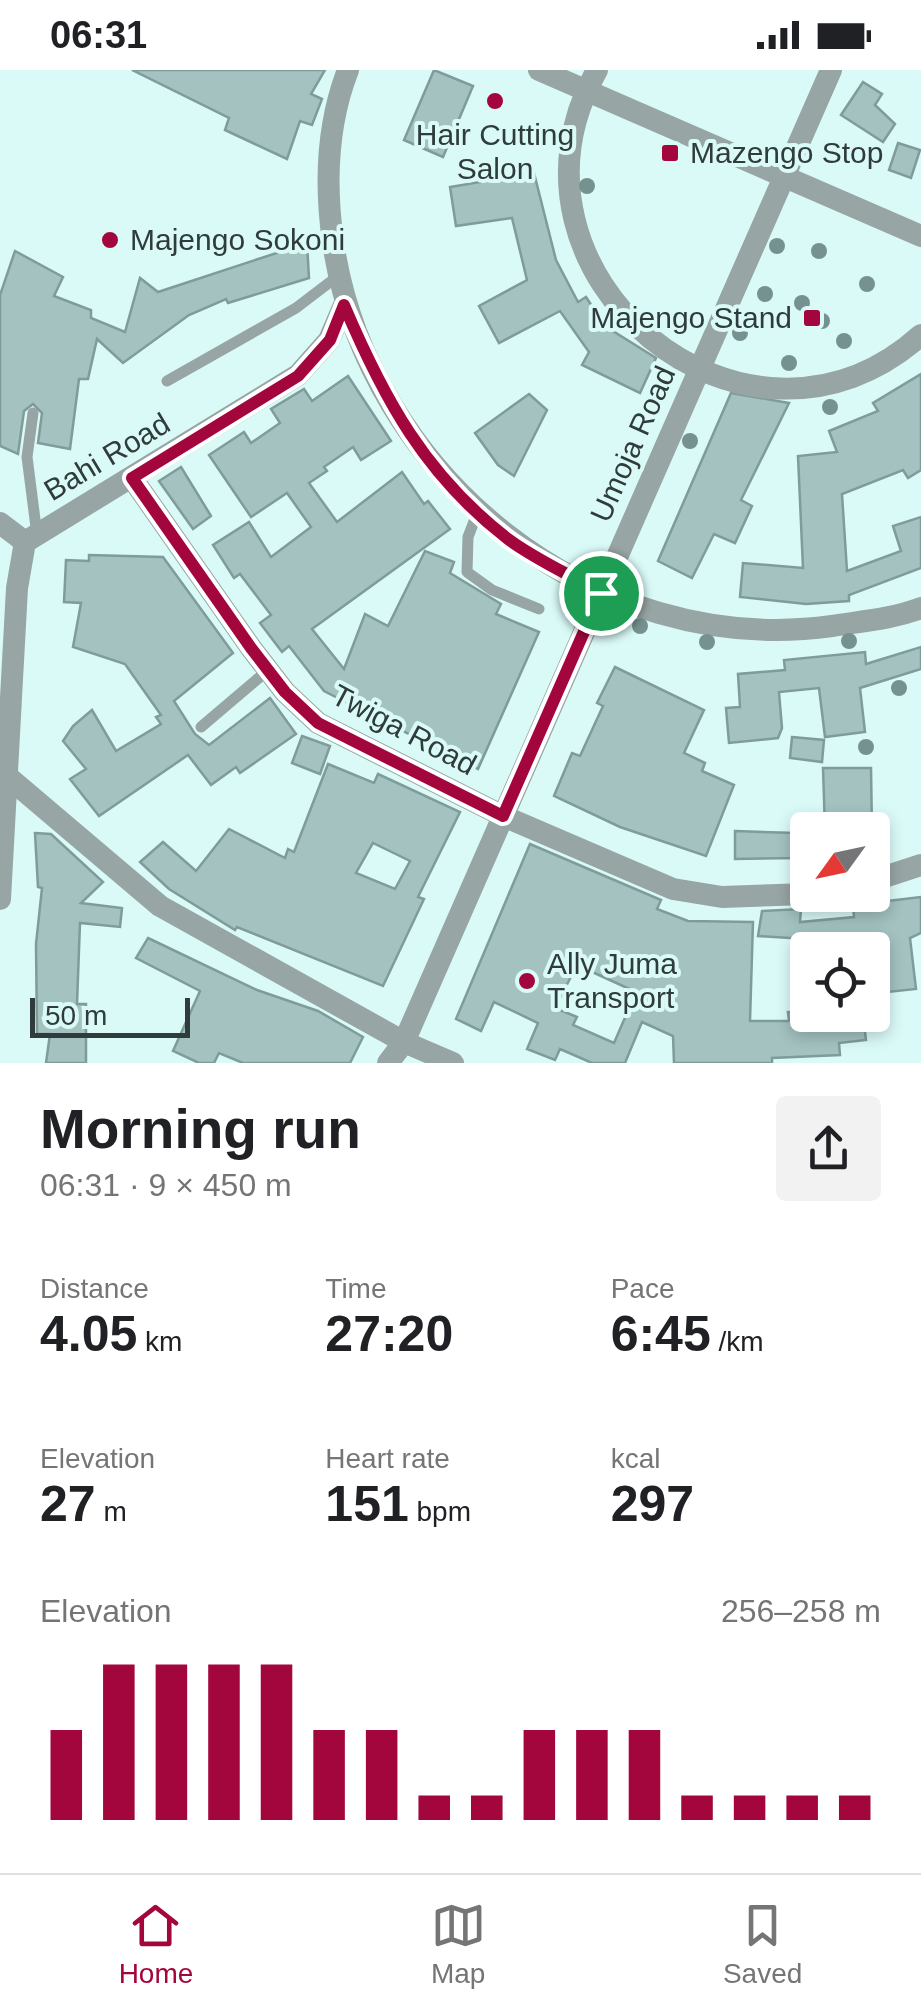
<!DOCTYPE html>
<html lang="en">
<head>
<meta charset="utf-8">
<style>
  body { margin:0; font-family:Helvetica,sans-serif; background:#f2f2f2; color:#202124; height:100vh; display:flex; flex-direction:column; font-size:38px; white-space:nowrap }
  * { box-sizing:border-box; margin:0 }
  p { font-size:32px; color:#757577 }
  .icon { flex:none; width:55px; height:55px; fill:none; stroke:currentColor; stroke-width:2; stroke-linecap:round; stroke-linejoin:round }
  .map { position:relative; height:993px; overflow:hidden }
  .details { display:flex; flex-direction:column; background:#fff; flex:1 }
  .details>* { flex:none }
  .needle { width:65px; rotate:237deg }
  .tools { position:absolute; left:790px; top:742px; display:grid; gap:20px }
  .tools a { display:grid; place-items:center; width:100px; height:100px; border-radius:10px; background:#fff; box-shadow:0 5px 15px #0003; font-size:50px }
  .scale { position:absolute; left:30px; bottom:25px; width:160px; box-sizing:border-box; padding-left:10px; border:5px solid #2f3c3b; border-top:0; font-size:28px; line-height:35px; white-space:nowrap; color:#2f3c3b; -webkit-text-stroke:8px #dafaf8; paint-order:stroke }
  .pin { position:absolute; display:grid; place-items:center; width:85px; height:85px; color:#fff; margin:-42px; border:5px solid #fff; border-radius:50%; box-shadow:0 2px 10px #0007 }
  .round { display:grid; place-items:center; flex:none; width:105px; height:105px; border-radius:10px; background:#f2f2f2 }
  .summary { display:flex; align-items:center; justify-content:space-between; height:170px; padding:0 40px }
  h1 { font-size:55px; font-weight:700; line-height:75px }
  .stats { display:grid; grid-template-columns:repeat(3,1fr); gap:15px; height:170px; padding:10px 40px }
  .stats div { display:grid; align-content:center }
  .stats b { font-size:50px; font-weight:700 }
  .stats small { font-size:28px; font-weight:400 }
  .stats p { font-size:28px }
  .chart { height:280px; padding:20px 40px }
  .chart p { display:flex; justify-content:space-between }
  .chart svg { width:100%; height:180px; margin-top:10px; stroke:#a3063c; stroke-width:6 }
  .status { display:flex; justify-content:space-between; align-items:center; height:70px; padding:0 50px; background:#fff; direction:ltr }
  .status svg { height:28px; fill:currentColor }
  .menu { display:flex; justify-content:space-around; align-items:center; height:140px; border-top:2px solid #e0e0e0; background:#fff; font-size:28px; color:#757577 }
  .menu a { display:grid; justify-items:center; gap:5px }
  .menu .on { color:#a3063c }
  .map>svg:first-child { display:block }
</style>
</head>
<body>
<div class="status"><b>06:31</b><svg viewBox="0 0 49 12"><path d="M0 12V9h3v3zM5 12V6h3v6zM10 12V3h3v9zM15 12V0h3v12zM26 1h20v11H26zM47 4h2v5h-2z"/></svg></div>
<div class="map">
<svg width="921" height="993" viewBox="0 0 921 993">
  <rect width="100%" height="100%" fill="#dafaf8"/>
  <!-- building -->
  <g fill="#a3c2c0" stroke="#7f9c9b" stroke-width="2.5" fill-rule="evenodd">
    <polygon points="132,0 325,0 311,24 322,29 312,55 300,51 287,89 225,60 229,48"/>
    <polygon points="434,0 473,16 443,87 404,70"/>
    <polygon points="863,12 882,24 875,35 895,54 883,72 841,45"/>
    <polygon points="898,73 920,80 911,108 889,100"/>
    <polygon points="534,103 556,190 578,232 586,227 605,256 656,288 640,323 582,295 589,282 560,241 499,273 479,236 527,210 512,148 456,156 450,117"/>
    <polygon points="307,173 309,208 228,233 226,229 189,245 123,293 97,269 88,309 79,309 70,379 38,373 42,343 33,334 24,341 18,384 0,376 0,225 15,181 63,207 54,226 91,240 91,248 125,262 140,208 158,222"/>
    <polygon points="921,304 921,400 908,408 903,400 842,424 847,501 901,481 893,456 921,447 921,498 849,525 849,531 806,534 740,527 743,493 803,498 798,386 837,382 829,361 878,341 873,333"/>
    <polygon points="348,306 391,371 361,390 353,377 324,397 327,401 309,413 337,452 402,402 424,434 428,431 450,459 312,559 344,599 365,544 388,556 425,481 454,492 450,503 501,534 496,544 539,562 478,699 324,621 289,576 282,582 260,553 271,545 240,504 234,508 213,475 249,452 271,487 311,457 287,423 251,447 209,385 244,362 251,373 280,353 271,339 304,319 312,331"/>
    <polygon points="731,323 789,333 741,430 752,436 735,473 714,464 692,508 658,491"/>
    <polygon points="529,324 547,340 514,406 498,395 475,363"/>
    <polygon points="181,397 211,446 193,459 159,411"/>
    <polygon points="89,485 163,487 233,583 174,631 195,664 209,675 270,628 296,664 240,703 236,697 211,715 188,685 99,746 70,709 86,699 63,671 73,656 92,640 116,681 161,654 156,647 161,645 125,594 73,577 81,533 64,532 66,490 89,491"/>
    <polygon points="921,577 921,599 860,618 865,662 825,667 819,618 779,622 782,658 778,668 729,673 726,638 740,637 738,604 785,600 784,590 865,582 866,594"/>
    <polygon points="615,597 704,640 684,683 705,693 702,701 734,715 706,786 620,757 554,726 572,683 580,686 603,636 597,633"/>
    <polygon points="302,666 330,676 320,704 292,693"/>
    <polygon points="792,667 824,670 822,692 790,688"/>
    <path d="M328 694 374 713 378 704 460 742 418 827 424 829 383 916 237 857 235 860 169 819 140 792 163 772 196 801 229 759 285 788 288 779 294 782ZM373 773 410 791 395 819 356 803Z"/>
    <polygon points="823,698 871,698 872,760 825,760"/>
    <polygon points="735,761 796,763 799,788 735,789"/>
    <polygon points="35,763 51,764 103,812 81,833 122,838 120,857 80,853 77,934 86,934 86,993 46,993 50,964 37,964 36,874 42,818 38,817"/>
    <path d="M530 774 661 830 657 839 688 851 753 852 750 951H789L788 942 863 945 866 970 839 973 840 985 772 988V993H674L673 966 642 952 625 993H592L560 979 555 990 527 979 538 953 494 932 481 961 456 949ZM577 895 636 922 614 973 573 955 577 947 555 938Z"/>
    <polygon points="921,827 921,863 910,868 916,919 888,922 881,863 849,866 850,880 807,880 806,869 758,866 762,841 801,839 800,852 854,847 853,835"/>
    <polygon points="148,868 257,920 318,941 363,967 350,993 243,993 219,983 214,993 199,993 173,981 200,921 136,888"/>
  </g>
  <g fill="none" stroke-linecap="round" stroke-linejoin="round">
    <!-- lane -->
    <g stroke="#97a5a4" stroke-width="11">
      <polyline points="167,311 296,238 338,206"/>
      <polyline points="33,343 27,387 37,465"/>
      <polyline points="478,441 468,467 467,502 492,520 539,539"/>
      <polyline points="201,657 268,600"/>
    </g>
    <!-- street -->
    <g stroke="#97a5a4" stroke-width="22">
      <path d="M348 0C327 54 325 115 333 172 367 406 595 589 832 556 863 551 892 549 921 538"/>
      <polyline points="539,0 921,166"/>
      <path d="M597 0C482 204 746 422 921 265"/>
      <polyline points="132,408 251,578 285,622 318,653 503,746 673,819 722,827 808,824"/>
      <polyline points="0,453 25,472"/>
      <polyline points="0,705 8,707 160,836 404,972 453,993"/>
      <polyline points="872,811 921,795"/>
      <polyline points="0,829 17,518 25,472 298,305 329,270 344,235"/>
      <polyline points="388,993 404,972 831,0"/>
    </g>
  </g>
  <!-- trees -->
  <g fill="#769290">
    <circle cx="587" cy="116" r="8"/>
    <circle cx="777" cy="176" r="8"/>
    <circle cx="819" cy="181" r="8"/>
    <circle cx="867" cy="214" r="8"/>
    <circle cx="765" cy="224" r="8"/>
    <circle cx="802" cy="233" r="8"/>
    <circle cx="822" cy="251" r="8"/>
    <circle cx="740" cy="263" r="8"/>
    <circle cx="844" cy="271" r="8"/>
    <circle cx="789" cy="293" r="8"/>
    <circle cx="830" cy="337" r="8"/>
    <circle cx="690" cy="371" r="8"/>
    <circle cx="630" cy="379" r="8"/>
    <circle cx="640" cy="556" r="8"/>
    <circle cx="849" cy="571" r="8"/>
    <circle cx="707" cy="572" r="8"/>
    <circle cx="899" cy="618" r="8"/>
    <circle cx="866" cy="677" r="8"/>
  </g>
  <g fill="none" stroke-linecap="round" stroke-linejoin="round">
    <!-- route casing -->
    <g stroke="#fff" stroke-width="20">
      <path id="route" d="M344 235C384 329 425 405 508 469 536 490 571 505 601 523L503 746 318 653 285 622 251 578 132 408 298 306 330 270Z"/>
    </g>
    <!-- route -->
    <use href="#route" stroke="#a3063c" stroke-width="12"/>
  </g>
  <!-- markers -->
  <g fill="#a3063c" stroke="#dafaf8" stroke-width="4">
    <circle cx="495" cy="31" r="10"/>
    <rect x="660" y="73" width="20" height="20" rx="5"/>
    <circle cx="110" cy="170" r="10"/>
    <rect x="802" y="238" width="20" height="20" rx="5"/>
    <circle cx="527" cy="911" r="10"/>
  </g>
  <g text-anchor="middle" stroke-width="8" stroke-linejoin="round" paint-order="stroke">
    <!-- poi labels -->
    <g font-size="30" fill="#2f3c3b" stroke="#dafaf8" text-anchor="start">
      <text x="495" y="75" text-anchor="middle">Hair Cutting<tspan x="495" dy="34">Salon</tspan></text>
      <text x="690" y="93">Mazengo Stop</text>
      <text x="130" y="180">Majengo Sokoni</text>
      <text x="792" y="258" text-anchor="end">Majengo Stand</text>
      <text x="547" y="904">Ally Juma<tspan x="547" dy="34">Transport</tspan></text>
    </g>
    <!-- street labels -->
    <g font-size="30" fill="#2f3c3b" stroke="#dafaf8">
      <text transform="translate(633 374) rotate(-66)" y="10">Umoja Road</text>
      <text transform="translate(107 387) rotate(-31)" y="10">Bahi Road</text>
      <text transform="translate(404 660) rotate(28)" y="10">Twiga Road</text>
    </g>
  </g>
</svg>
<div class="tools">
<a><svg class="needle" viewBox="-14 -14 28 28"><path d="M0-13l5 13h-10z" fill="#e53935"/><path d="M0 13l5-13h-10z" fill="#757577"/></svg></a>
<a><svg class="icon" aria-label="locate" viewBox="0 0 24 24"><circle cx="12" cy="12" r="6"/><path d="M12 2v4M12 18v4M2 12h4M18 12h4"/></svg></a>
</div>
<div class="scale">50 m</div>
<div class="pin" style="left:601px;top:523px;background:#1e9e55"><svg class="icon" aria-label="arrive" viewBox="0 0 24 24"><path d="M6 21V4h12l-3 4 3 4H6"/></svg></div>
</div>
<section class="details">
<div class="summary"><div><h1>Morning run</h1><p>06:31 · 9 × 450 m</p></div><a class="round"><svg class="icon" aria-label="share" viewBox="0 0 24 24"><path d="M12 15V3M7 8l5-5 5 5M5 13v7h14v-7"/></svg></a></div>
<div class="stats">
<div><p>Distance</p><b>4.05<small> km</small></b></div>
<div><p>Time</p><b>27:20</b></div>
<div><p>Pace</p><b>6:45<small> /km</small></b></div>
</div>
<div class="stats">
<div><p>Elevation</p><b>27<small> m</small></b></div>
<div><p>Heart rate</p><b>151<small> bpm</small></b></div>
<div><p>kcal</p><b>297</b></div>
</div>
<div class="chart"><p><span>Elevation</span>256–258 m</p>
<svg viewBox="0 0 160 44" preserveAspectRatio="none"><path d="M5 44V22M15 44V6M25 44V6M35 44V6M45 44V6M55 44V22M65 44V22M75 44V38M85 44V38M95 44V22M105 44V22M115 44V22M125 44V38M135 44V38M145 44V38M155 44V38"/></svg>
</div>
</section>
<nav class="menu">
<a class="on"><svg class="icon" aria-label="home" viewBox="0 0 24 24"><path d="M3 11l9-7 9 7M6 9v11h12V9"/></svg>Home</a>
<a><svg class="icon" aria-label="map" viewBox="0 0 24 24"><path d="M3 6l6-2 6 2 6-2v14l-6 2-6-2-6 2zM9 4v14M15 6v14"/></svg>Map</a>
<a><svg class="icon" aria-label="saved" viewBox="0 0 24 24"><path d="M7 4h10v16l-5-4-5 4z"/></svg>Saved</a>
</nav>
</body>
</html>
